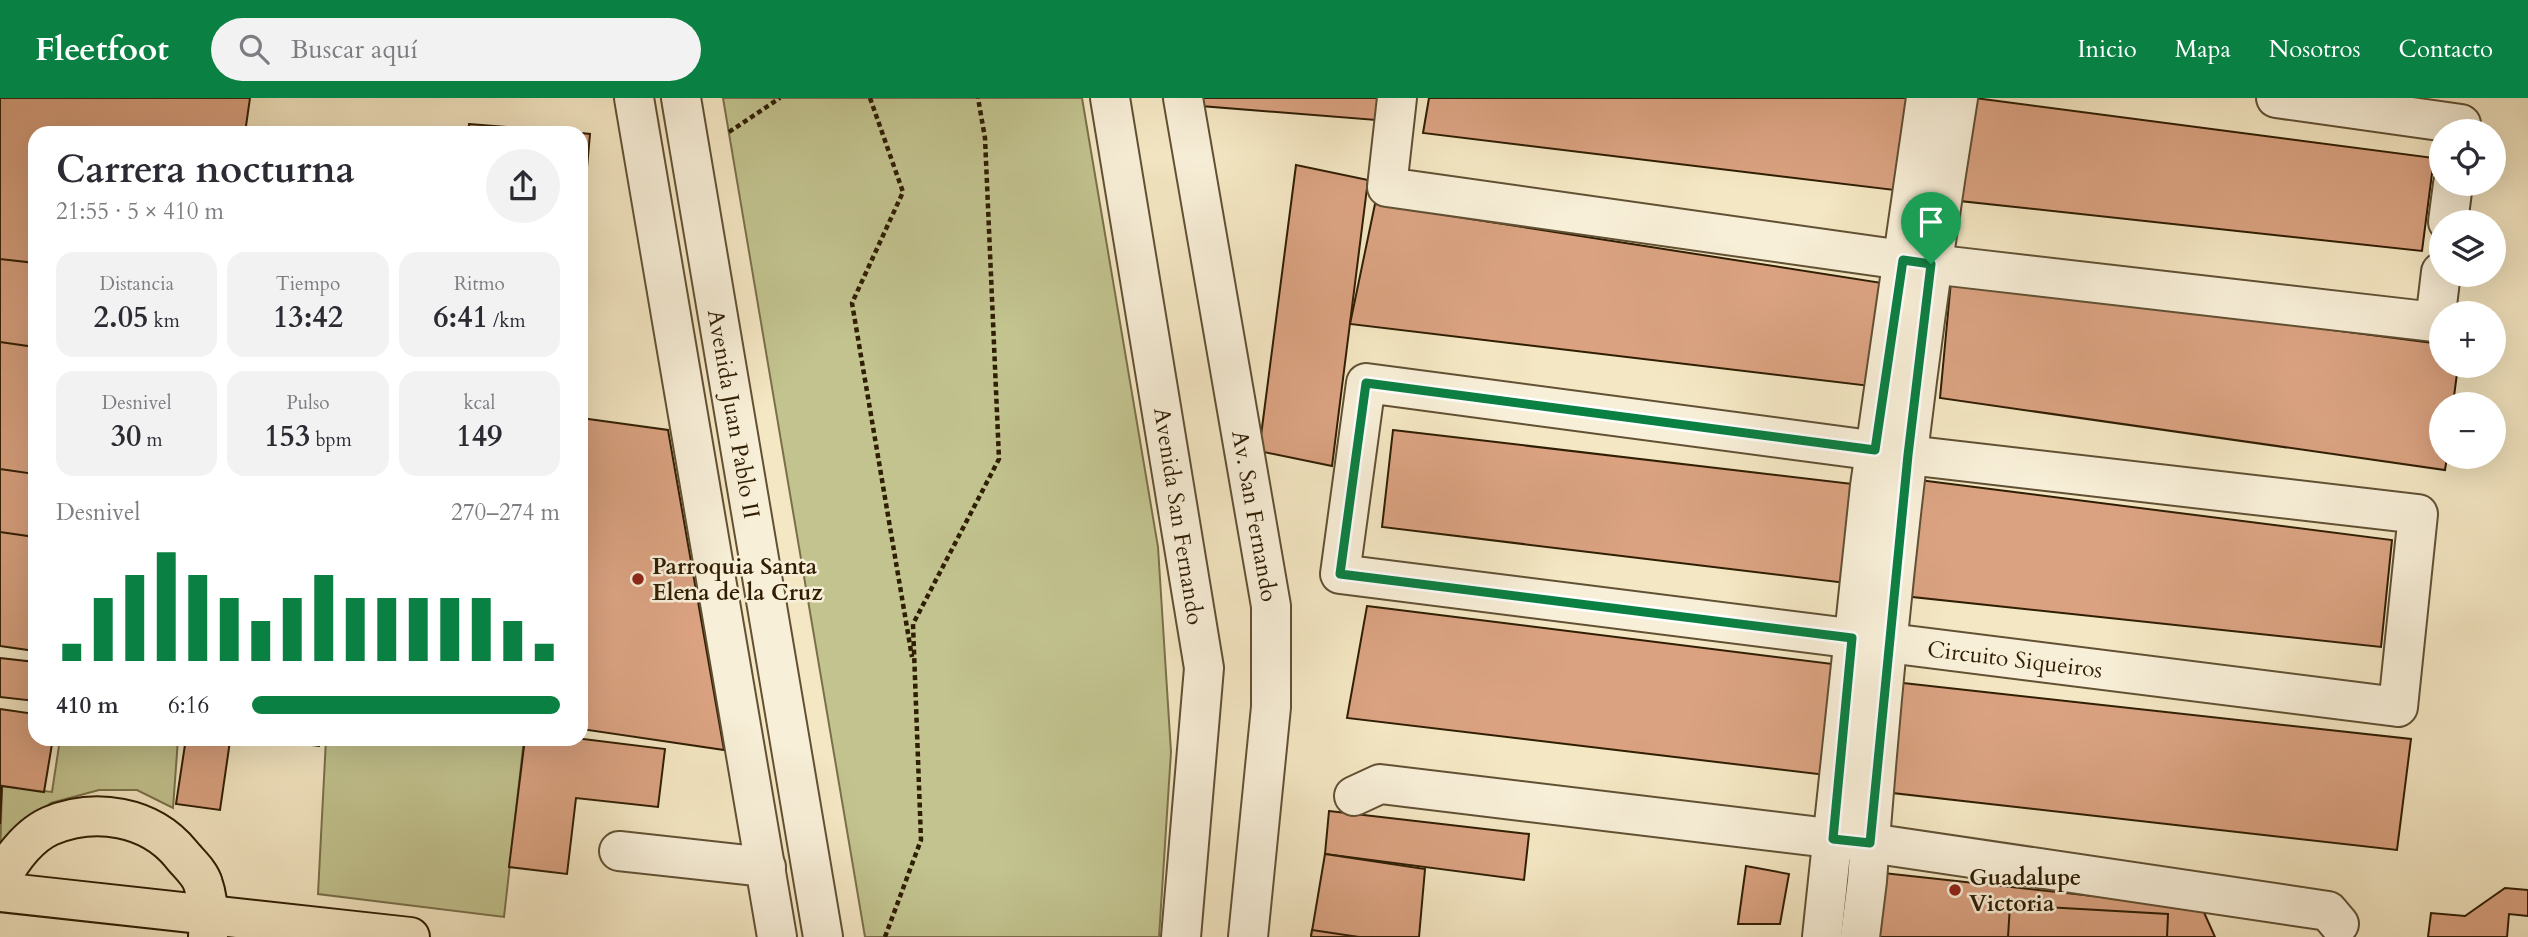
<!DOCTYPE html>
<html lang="es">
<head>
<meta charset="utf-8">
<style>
  body { margin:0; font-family:Cardo,serif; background:#f2f2f3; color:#2b2b33; height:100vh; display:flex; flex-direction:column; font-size:26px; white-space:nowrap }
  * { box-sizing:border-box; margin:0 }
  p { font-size:23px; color:#7c7c81 }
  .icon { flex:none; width:38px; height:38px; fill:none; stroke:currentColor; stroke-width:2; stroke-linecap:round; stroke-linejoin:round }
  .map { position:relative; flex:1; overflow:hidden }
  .side { position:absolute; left:28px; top:28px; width:560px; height:620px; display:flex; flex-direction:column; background:#fff; border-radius:21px; box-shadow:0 7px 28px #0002 }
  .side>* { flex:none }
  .fabs { position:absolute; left:2429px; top:21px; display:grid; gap:14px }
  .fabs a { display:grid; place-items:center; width:77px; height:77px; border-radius:50%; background:#fff; box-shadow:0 7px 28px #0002; font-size:35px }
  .pin { position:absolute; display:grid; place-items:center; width:60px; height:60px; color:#fff; margin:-72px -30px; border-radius:50% 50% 50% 0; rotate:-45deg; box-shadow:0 0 7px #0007 }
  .pin .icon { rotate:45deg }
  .round { display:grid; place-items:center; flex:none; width:74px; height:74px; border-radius:37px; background:#f2f2f3 }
  .overview { display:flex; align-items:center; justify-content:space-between; height:119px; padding:0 28px }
  h1 { font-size:38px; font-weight:800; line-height:52px }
  .stats { display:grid; grid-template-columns:repeat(3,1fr); gap:10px; height:119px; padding:7px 28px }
  .stats div { display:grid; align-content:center; border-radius:18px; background:#f2f2f3; text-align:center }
  .stats b { font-size:30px; font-weight:800 }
  .stats small { font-size:19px; font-weight:400 }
  .stats p { font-size:19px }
  .chart { height:196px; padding:14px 28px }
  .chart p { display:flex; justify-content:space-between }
  .chart svg { width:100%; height:126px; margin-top:7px; stroke:#0b8043; stroke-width:6 }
  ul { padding:0 28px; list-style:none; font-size:23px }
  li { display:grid; grid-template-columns:112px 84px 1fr; align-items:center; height:52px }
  li i { height:18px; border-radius:9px; background:#0b8043 }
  header { display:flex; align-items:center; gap:42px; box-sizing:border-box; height:98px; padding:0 35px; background:#0b8043; color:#fff }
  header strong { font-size:33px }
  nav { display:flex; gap:38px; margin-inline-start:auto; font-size:24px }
  .search { width:490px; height:63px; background:#f2f2f3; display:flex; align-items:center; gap:18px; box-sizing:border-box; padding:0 24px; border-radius:38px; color:#7c7c81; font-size:26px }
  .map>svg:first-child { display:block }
</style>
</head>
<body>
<header>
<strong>Fleetfoot</strong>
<div class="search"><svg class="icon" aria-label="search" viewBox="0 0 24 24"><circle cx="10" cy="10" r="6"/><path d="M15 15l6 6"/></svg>Buscar aquí</div>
<nav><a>Inicio</a><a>Mapa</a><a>Nosotros</a><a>Contacto</a></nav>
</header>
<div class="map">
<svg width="2528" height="839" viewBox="0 0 2528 839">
  <rect width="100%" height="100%" fill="#f4e7c3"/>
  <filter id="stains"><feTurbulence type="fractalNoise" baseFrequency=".00286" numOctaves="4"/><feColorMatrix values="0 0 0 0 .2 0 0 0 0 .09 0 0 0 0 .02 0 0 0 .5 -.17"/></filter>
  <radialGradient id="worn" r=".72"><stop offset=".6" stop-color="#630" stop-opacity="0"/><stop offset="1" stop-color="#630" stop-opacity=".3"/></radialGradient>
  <!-- green -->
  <g fill="#c2c38f" stroke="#797049" stroke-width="2">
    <polygon points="723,0 1082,0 1158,449 1171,654 1159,839 865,839"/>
    <polygon points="60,641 178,641 173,710 137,692 99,692 51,705 24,725 0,763 2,688 52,694"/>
    <polygon points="326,641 524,641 504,819 318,796"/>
  </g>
  <!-- building -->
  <g fill="#daa281" stroke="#301e03" stroke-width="2">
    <polygon points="0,0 250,0 245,35 35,35 35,553 0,548"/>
    <polygon points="1202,0 1378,0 1376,22 1201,8"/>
    <polygon points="1429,0 1907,0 1894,92 1423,35"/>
    <polygon points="1975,0 2434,60 2422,153 1960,103"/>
    <polygon points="469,26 579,35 468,35"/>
    <polygon points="581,35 590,36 583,115 581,114"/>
    <polygon points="1296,67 1368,82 1332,368 1259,353"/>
    <polygon points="1375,106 1882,185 1870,288 1350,226"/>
    <polygon points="0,161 35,165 35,249 0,244"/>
    <polygon points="1951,183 2441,246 2441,268 2458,268 2453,306 2441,306 2441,359 2447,359 2445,372 1940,300"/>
    <polygon points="581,320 668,332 724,652 581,631"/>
    <polygon points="1393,332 1870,388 1846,485 1382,429"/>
    <polygon points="0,371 35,376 35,439 0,434"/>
    <polygon points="1919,382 2392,442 2381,549 1894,497"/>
    <polygon points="1367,508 1849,568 1826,677 1347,620"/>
    <polygon points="0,560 35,564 35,603 0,599"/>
    <polygon points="1885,583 2411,641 2397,752 1875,693"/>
    <polygon points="0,611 35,616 35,640 53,640 44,694 2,688 0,726"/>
    <polygon points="186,640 230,643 220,712 176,706"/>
    <polygon points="256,640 320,640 319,648"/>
    <polygon points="525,640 575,640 665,651 658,709 576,700 567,776 509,769"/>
    <polygon points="1329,713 1529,736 1524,782 1325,756"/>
    <polygon points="1325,756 1425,771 1419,839 1311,839"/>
    <polygon points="1746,768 1789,776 1780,826 1738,826"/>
    <polygon points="1874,774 2202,810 2215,839 1867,839"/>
    <polygon points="2505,790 2528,792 2528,818 2509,816 2507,839 2428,839 2431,815 2465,818"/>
    <polygon points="2010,807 2168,816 2167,839 2008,839"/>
    <polygon points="1312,832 1359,839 1311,839"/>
  </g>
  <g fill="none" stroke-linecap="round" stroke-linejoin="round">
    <!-- minor casing -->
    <g stroke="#615033" stroke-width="42">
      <g id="minor">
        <polyline points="634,0 777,839"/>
        <polyline points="681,0 823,839"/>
        <polyline points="1110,0 1204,570 1181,839"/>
        <polyline points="1183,0 1271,508 1271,609 1248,839"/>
        <polyline points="1397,0 1387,89 1931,166 2435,224 2441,174"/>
        <polyline points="2276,0 2461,26 2460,33"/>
        <polyline points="2448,124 2453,86"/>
        <polygon points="1366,285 1908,357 2418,416 2398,609 1340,476"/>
        <polyline points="1354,698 1380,686 1870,745 2328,813 2339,826"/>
        <polyline points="619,753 766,769"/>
        <polyline points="1822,839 1870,388 1926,0"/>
        <path d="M1860 839 1867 783C1886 521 1916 259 1958 0"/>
      </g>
    </g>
    <!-- major casing -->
    <g stroke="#301e03" stroke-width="42">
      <g id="major">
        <path d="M0 782C11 762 28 738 50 728 95 709 150 718 181 756 188 765 200 775 203 786 209 803 209 821 208 839"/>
        <polyline points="0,794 410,839"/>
      </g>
    </g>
    <!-- path -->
    <g stroke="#301e03" stroke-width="4.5" stroke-dasharray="5 3.5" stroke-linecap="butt">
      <polyline points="870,0 903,94 852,205 912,559"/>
      <polyline points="729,34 780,0"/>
      <polyline points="885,839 921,742 913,526 999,361 985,40 978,0"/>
    </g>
    <!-- minor -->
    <use href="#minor" stroke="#f8efd8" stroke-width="38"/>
    <!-- major -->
    <use href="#major" stroke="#f4e7c3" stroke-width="38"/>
  </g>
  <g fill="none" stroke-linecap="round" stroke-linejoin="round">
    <!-- route casing -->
    <g stroke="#fff" stroke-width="14">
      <polygon id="route" points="1903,162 1931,166 1908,357 1870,745 1833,741 1852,540 1340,476 1366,285 1875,352"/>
    </g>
    <!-- route -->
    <use href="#route" stroke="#0b8043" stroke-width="9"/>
  </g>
  <!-- markers -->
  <g fill="#8f2418" stroke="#f8efd8" stroke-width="2.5">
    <circle cx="638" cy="481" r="7"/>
    <circle cx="1955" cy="792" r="7"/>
  </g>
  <g text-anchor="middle" stroke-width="5" stroke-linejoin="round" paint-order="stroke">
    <!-- street labels -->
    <g font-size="23" fill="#301e03" stroke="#f8efd8">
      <text transform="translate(734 316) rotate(80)" y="8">Avenida Juan Pablo II</text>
      <text transform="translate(1179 418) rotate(81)" y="8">Avenida San Fernando</text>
      <text transform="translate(1255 418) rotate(80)" y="8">Av. San Fernando</text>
      <text transform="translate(2015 561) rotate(7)" y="8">Circuito Siqueiros</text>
    </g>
    <!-- poi labels -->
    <g font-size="23" font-weight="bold" fill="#301e03" stroke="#f8efd8" text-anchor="start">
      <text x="652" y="476">Parroquia Santa<tspan x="652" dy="26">Elena de la Cruz</tspan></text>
      <text x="1969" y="787">Guadalupe<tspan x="1969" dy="26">Victoria</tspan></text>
    </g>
  </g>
  <rect width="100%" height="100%" filter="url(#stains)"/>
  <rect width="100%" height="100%" fill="url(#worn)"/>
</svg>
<div class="fabs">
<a><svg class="icon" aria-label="locate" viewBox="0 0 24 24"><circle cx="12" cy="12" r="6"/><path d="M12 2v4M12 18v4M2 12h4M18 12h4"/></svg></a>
<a><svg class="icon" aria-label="layers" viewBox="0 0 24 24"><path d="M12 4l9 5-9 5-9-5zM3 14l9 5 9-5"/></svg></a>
<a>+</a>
<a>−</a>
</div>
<div class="pin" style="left:1931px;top:166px;background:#1e9e55"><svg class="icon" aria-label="arrive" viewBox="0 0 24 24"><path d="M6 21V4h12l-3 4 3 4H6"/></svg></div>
<section class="side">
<div class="overview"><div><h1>Carrera nocturna</h1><p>21:55 · 5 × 410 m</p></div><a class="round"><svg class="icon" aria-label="share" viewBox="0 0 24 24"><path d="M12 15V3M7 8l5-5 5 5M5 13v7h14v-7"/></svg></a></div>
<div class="stats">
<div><p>Distancia</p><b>2.05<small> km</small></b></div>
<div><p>Tiempo</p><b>13:42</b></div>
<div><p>Ritmo</p><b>6:41<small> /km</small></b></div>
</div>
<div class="stats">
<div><p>Desnivel</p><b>30<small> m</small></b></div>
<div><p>Pulso</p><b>153<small> bpm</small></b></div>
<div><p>kcal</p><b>149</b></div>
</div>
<div class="chart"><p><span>Desnivel</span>270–274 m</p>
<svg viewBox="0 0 160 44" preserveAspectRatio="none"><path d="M5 44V38M15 44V22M25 44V14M35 44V6M45 44V14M55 44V22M65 44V30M75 44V22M85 44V14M95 44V22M105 44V22M115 44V22M125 44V22M135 44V22M145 44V30M155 44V38"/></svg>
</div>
<ul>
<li><b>410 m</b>6:16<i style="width:100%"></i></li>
</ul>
</section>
</div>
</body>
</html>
